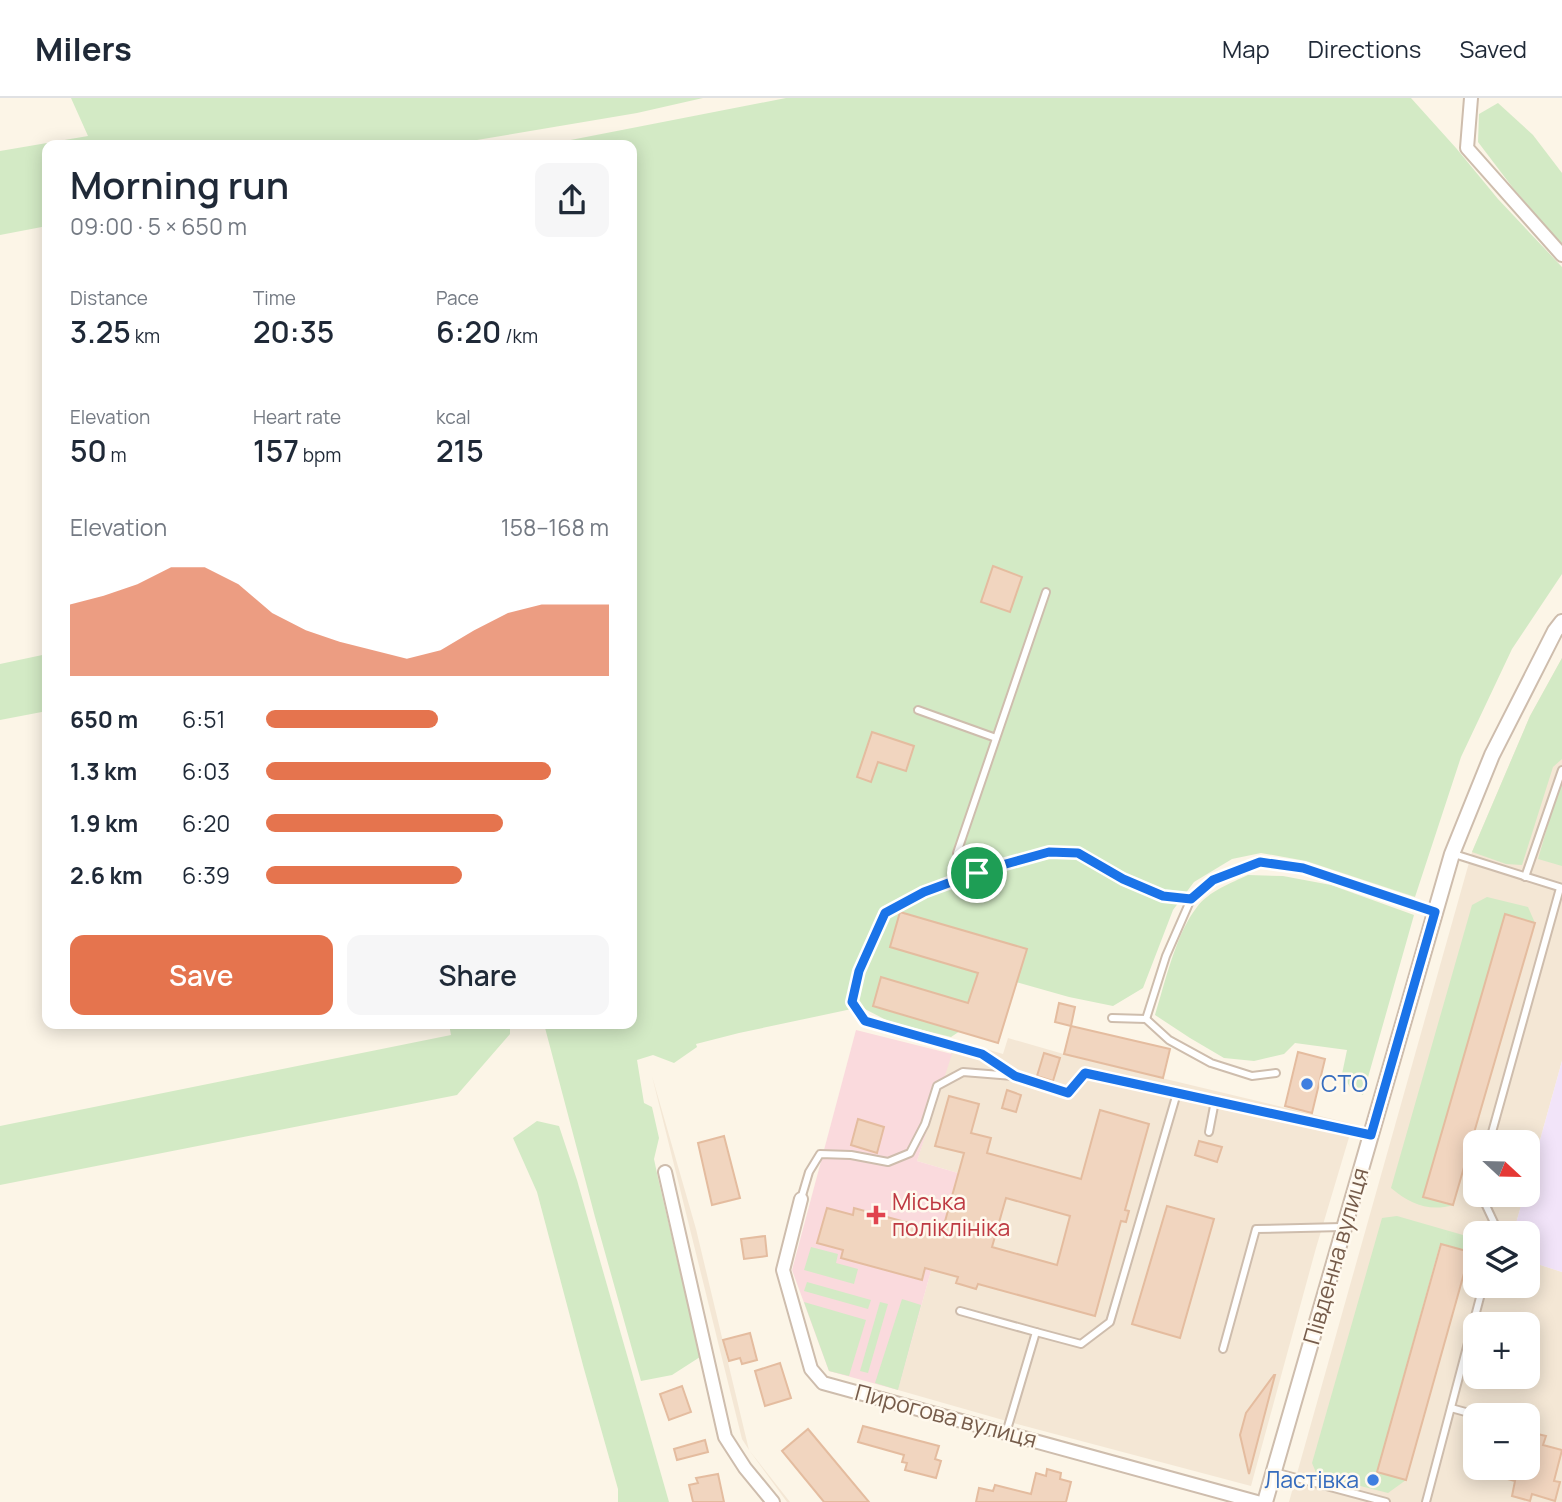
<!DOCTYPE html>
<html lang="en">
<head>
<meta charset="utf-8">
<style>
  body { margin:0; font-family:Manrope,sans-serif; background:#f6f6f7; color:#1f2937; height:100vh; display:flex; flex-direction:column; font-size:26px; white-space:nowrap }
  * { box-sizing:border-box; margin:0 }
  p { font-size:23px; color:#747a83 }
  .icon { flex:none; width:38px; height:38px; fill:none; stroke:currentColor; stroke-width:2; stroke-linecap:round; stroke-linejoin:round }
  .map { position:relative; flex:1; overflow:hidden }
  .details { position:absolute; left:42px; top:42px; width:595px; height:889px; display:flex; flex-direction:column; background:#fff; border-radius:14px; box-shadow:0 4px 18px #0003 }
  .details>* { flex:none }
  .needle { width:46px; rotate:112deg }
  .tools { position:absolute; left:1463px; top:1032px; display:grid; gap:14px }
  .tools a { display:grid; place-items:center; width:77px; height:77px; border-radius:14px; background:#fff; box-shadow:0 4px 18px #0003; font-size:35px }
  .pin { position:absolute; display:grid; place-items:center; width:60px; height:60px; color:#fff; margin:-30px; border:4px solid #fff; border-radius:50%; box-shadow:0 2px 7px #0007 }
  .round { display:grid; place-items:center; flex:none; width:74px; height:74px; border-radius:14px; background:#f6f6f7 }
  .overview { display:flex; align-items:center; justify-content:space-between; height:119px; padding:0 28px }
  h1 { font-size:38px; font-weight:600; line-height:52px }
  .figures { display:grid; grid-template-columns:repeat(3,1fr); gap:10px; height:119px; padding:7px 28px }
  .figures div { display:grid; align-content:center }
  .figures b { font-size:30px; font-weight:600 }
  .figures small { font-size:19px; font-weight:400 }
  .figures p { font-size:19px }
  .chart { height:196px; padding:14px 28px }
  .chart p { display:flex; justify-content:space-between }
  .chart svg { width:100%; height:126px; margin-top:7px; fill:#e5744e; opacity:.7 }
  .button { display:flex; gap:14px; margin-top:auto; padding:14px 28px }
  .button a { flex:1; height:80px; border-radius:14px; background:#e5744e; color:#fff; font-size:28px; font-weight:600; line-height:80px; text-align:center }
  .button a+a { background:#f6f6f7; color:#1f2937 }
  ul { padding:0 28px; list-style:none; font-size:23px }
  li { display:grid; grid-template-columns:112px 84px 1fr; align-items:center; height:52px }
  li i { height:18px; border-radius:9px; background:#e5744e }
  header { display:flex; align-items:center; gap:42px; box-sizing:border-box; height:98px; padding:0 35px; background:#fff; border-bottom:2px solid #e0e1e3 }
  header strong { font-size:33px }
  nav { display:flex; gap:38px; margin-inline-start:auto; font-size:24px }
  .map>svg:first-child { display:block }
</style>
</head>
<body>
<header>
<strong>Milers</strong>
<nav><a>Map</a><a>Directions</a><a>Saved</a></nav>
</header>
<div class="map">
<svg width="1562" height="1404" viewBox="0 0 1562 1404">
  <rect width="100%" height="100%" fill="#fcf5e7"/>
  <!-- residential -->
  <g fill="#f4e7d5" fill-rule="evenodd">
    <path d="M1562 560V963L1528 1085V1045H1475V1097H1524L1513 1136H1475V1188H1528V1163L1562 1174V1404H1289L1472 754 1530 618ZM1475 1227H1528V1279H1475ZM1475 1318H1528V1370H1475Z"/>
    <polygon points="1008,940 1074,959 1353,1026 1316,1150 1251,1388 1017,1326 898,1292 958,1075 917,1063 955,942 1003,956"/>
    <polygon points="652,978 696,1131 749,1352 790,1404 787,1404 749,1352 742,1341"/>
  </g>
  <!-- education -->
  <polygon fill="#f2e4f9" points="1562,963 1562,1174 1528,1163 1528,1136 1513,1136 1524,1097 1528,1097 1528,1085"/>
  <!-- medical -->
  <polygon fill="#fadadd" points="856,932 952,956 917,1063 958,1075 898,1292 829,1273 792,1172"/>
  <!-- green -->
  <g fill="#d3eac5">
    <polygon points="71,0 703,0 637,15 447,47 47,47 47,128 0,137 0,53 88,38"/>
    <polygon points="786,0 1411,0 1456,50 1498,101 1562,169 1562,476 1512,551 1461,659 1415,799 1306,763 1261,755 1232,761 1194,784 1173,812 1143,890 1113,908 1069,899 1016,884 1026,851 989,839 960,933 951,939 890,924 861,909 739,935 696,946 697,949 674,965 653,957 637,962 644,1005 652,1009 659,1040 654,1061 658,1080 700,1259 672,1277 641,1283 595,1119 544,926 632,926 632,47 545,47"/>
    <polygon points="1498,5 1533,37 1562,75 1562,147 1513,90 1478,44 1479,16"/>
    <polygon points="47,556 47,613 0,622 0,566"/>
    <polygon points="1562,560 1562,661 1553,669 1522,767 1506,766 1472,754 1530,618"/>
    <polygon points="1562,685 1562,768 1538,761 1559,689"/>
    <path d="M1248 777 1283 778 1331 787 1414 817 1363 997 1350 989 1342 976 1347 952 1295 945 1284 956 1254 963 1224 960 1190 940 1155 917C1165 885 1176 835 1197 809 1209 793 1231 785 1248 777Z"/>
    <path d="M1487 799 1528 809 1535 825 1505 817 1423 1098 1453 1107C1429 1114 1410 1106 1391 1090L1472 807Z"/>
    <polygon points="449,926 510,926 510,936 457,997 0,1087 0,1028 451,937"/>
    <polygon points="537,1023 559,1028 577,1082 669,1404 618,1404 618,1391 584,1271 537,1094 513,1040"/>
    <polygon points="1397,1118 1463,1137 1470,1154 1440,1146 1377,1373 1406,1382 1388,1395 1317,1377 1312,1365 1382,1120"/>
    <polygon points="811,1149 838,1156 836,1165 858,1171 854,1186 804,1172"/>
    <polygon points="807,1184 871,1202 868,1211 804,1193"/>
    <polygon points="902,1201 921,1207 898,1292 875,1285"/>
    <polygon points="804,1204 866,1222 849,1278 829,1273"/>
    <polygon points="880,1204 888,1206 868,1275 860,1273"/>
  </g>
  <!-- building -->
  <g fill="#f1d5bf" stroke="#e4bc9f" stroke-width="2" fill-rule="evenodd">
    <polygon points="993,468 1022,479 1010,514 981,504"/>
    <polygon points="872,634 914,648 906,673 878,664 871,684 857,679"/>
    <polygon points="900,814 1027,851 998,945 873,908 881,879 968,905 978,875 890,849"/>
    <polygon points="1505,816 1535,825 1453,1107 1423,1099"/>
    <polygon points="1059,905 1075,909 1071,928 1055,924"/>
    <polygon points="1071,928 1170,951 1163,980 1064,956"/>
    <polygon points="1298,954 1325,961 1312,1015 1285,1008"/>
    <polygon points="1044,955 1060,960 1053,983 1037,978"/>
    <polygon points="1007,992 1021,997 1016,1014 1002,1010"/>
    <path d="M949 998 979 1006 971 1035 991 1040 987 1055 1081 1081 1100 1012 1149 1026 1125 1112 1129 1113 1126 1124 1121 1123 1095 1218 978 1186 976 1191 956 1185 958 1179 925 1170 922 1182 841 1160 843 1152 817 1145 827 1110 853 1117 854 1110 942 1134 964 1055 935 1048ZM1006 1100 1070 1118 1057 1167 992 1149Z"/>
    <polygon points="858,1021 884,1029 877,1055 851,1047"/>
    <polygon points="724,1038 740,1100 712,1107 698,1045"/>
    <polygon points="1199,1043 1222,1049 1217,1064 1195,1057"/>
    <polygon points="1167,1108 1214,1121 1180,1240 1132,1226"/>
    <polygon points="765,1138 767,1158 744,1161 741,1141"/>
    <polygon points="1441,1146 1470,1154 1406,1382 1377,1374"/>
    <polygon points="750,1235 757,1262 742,1266 740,1260 729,1263 723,1242"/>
    <polygon points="780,1265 791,1300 765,1308 755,1273"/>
    <polygon points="1274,1277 1275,1277 1249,1376 1240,1337 1246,1315"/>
    <polygon points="682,1288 691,1314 669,1322 660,1296"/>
    <polygon points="863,1328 939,1348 935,1361 941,1363 936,1380 905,1372 907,1365 902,1364 904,1357 858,1344"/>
    <polygon points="808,1331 869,1404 824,1404 782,1353"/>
    <polygon points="1529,1334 1546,1338 1543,1347 1562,1352 1554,1383 1560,1384 1555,1403 1532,1396 1530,1403 1512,1398 1515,1383 1482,1374 1483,1370 1528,1370 1528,1340"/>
    <polygon points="705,1342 708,1354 677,1362 674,1351"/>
    <polygon points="1047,1371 1061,1375 1060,1381 1071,1384 1066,1404 976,1404 979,1390 993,1393 995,1387 1031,1396 1036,1375 1046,1378"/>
    <polygon points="718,1376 724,1404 693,1404 689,1387 698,1385 696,1380"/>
  </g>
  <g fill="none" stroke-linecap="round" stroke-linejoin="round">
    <!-- service casing -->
    <g stroke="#cebdad" stroke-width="10">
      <g id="service">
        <polyline points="918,612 996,640"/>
        <polyline points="1454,756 1562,790"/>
        <polyline points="977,775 957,755 1046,494"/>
        <polyline points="1525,779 1562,672"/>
        <polyline points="1191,801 1163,798 1123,781 1078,755 1049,753 984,772 924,794 885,815 859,873 852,904 865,923 982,956 1015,978 1068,995 1085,975 1371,1036"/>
        <polyline points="1112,920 1146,921 1169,942 1211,965 1252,978 1276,975"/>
        <polyline points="1146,921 1166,858 1191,801 1213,782 1260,764 1303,770 1435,814"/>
        <polyline points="1209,1034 1215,1003"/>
        <polyline points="1489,1045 1560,790"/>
        <polyline points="1481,1097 1498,1133 1497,1136"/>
        <polyline points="801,1101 809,1074 820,1056 851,1057 888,1064 910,1055 925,1026 937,988 963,974 1013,978"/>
        <polyline points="960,1213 1036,1234"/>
        <polyline points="1223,1251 1256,1131 1342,1129"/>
        <polyline points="1451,1310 1480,1318"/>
        <polyline points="1006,1335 1036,1234 1081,1246 1110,1224 1177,995"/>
        <polyline points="1274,1374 1386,1404"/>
        <polyline points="1426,1404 1483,1188"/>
      </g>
    </g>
    <!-- minor casing -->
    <g stroke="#cebdad" stroke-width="16">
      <g id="minor">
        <polyline points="1471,0 1467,50 1562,157"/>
        <polyline points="665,1074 725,1339 745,1370 773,1404"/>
        <polyline points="801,1101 783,1172 811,1271 823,1285 1257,1404"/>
      </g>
    </g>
    <!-- tertiary casing -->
    <g stroke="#cebdad" stroke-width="18">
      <polyline id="tertiary" points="1265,1404 1452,756 1492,657 1555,533 1562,524"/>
    </g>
    <!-- service -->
    <use href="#service" stroke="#fff" stroke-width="6"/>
    <!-- minor -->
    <use href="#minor" stroke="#fff" stroke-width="12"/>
    <!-- tertiary -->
    <use href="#tertiary" stroke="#fff" stroke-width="14"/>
  </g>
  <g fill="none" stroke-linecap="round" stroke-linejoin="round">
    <!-- route casing -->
    <g stroke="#fff" stroke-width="14">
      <polygon id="route" points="1049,754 1078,755 1123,781 1163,798 1191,801 1213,782 1260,764 1303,770 1435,814 1371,1037 1085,975 1068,995 1015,978 982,956 865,923 852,904 859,873 885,815 924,794 984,772"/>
    </g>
    <!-- route -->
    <use href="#route" stroke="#1a73e8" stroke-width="9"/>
  </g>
  <!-- markers -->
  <g fill="#3f7fe0" stroke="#fff9ee" stroke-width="2.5">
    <circle cx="1307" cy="986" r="7"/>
    <circle cx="1373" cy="1382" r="7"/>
  </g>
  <path fill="#e0444e" stroke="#fff9ee" stroke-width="2.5" d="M872.5 1106.5h7v7h7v7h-7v7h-7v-7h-7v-7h7z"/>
  <g text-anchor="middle" stroke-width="5" stroke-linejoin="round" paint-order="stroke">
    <!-- shop labels -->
    <g font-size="23" fill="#366cbe" stroke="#fff9ee" text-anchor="start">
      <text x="1321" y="994">СТО</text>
      <text x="1359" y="1390" text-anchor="end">Ластівка</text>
    </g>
    <!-- health labels -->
    <g font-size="23" fill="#be3a42" stroke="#fff9ee" text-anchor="start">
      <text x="892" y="1112">Міська<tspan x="892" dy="26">поліклініка</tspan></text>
    </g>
    <!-- street labels -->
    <g font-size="23" fill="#765c4b" stroke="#fff9ee">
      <text transform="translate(1336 1158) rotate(-74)" y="8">Південна вулиця</text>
      <text transform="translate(946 1318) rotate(15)" y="8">Пирогова вулиця</text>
    </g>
  </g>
</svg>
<div class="tools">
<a><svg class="needle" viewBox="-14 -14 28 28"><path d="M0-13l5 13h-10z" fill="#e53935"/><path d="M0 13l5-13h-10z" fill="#747a83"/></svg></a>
<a><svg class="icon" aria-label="layers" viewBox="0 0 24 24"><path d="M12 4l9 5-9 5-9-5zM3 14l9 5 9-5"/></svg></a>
<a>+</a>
<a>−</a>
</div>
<div class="pin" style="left:977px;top:775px;background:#1e9e55"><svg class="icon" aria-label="arrive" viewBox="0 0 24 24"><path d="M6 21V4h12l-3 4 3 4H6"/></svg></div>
<section class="details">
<div class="overview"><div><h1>Morning run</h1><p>09:00 · 5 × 650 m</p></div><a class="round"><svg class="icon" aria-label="share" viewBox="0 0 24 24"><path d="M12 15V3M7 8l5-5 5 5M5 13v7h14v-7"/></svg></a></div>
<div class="figures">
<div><p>Distance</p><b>3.25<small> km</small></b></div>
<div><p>Time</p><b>20:35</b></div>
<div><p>Pace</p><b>6:20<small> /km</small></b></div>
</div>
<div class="figures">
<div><p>Elevation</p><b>50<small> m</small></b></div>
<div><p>Heart rate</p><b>157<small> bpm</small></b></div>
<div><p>kcal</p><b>215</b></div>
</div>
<div class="chart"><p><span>Elevation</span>158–168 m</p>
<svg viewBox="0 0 160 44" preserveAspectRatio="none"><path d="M0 44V19L10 16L20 12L30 6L40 6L50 12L60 22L70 28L80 32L90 35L100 38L110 35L120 28L130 22L140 19L150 19L160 19V44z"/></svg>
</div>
<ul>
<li><b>650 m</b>6:51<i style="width:50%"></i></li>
<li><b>1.3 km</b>6:03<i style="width:83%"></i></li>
<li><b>1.9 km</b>6:20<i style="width:69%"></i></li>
<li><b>2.6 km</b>6:39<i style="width:57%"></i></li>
</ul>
<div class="button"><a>Save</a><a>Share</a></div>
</section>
</div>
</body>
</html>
